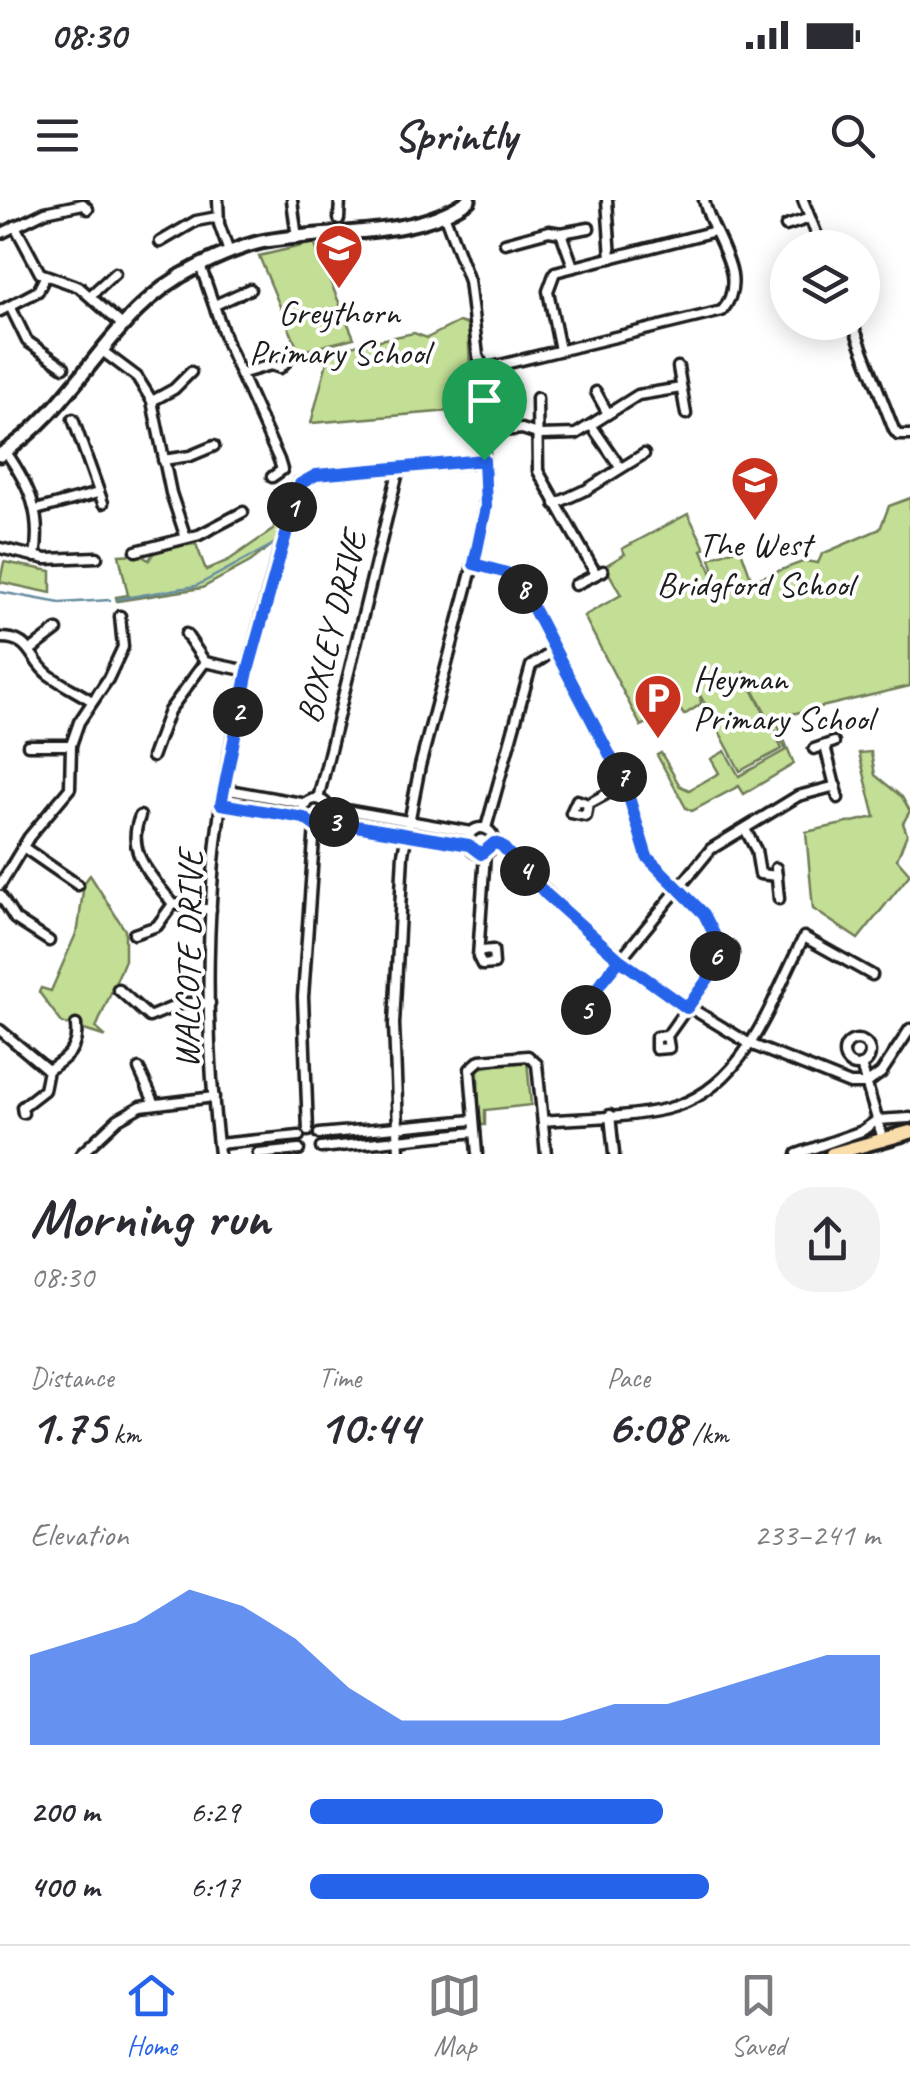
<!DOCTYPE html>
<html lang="en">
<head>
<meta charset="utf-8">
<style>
  body { margin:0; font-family:Caveat,sans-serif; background:#f2f2f3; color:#2b2b33; height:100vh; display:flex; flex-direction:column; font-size:38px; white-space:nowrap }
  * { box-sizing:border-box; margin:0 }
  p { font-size:32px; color:#7c7c81 }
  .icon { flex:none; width:55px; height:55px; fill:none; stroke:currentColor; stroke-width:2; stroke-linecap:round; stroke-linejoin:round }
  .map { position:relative; height:954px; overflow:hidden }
  .panel { display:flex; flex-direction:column; background:#fff; flex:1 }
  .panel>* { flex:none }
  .buttons { position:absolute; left:770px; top:30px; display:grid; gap:20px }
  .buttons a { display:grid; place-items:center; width:110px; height:110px; border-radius:50%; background:#fff; box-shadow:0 5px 25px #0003; font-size:50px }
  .pin { position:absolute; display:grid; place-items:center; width:85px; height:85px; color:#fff; margin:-102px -42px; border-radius:50% 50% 50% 0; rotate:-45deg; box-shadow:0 0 10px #0007 }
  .pin .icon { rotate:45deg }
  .km { position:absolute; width:50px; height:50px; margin:-25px; border-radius:50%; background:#222; color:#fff; font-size:28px; line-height:50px; text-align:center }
  .round { display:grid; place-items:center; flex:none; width:105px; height:105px; border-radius:40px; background:#f2f2f3 }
  .head { display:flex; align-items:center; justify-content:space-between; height:170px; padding:0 30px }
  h1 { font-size:55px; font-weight:700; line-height:75px }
  .stats { display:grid; grid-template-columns:repeat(3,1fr); gap:15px; height:170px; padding:10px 30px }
  .stats div { display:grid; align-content:center }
  .stats b { font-size:50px; font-weight:700 }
  .stats small { font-size:28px; font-weight:400 }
  .stats p { font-size:28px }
  .chart { height:280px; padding:20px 30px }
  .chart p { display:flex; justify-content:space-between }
  .chart svg { width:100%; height:180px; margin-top:10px; fill:#2563eb; opacity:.7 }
  ul { padding:0 30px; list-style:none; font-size:32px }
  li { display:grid; grid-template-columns:160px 120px 1fr; align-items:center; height:75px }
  li i { height:25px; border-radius:12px; background:#2563eb }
  .status { display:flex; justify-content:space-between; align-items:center; height:70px; padding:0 50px; background:#fff; direction:ltr }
  .status svg { height:28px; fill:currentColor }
  header { display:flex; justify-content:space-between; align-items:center; height:130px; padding:0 30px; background:#fff; font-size:45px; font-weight:700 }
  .menu { display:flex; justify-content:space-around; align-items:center; height:140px; border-top:2px solid #e1e1e2; background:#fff; font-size:28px; color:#7c7c81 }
  .menu a { display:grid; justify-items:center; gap:5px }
  .menu .current { color:#2563eb }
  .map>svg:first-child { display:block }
</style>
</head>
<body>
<div class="status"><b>08:30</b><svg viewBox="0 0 49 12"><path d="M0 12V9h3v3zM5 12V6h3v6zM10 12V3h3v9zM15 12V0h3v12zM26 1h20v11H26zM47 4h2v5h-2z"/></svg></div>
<header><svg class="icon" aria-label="menu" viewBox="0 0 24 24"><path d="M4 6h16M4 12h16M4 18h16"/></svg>Sprintly<svg class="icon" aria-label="search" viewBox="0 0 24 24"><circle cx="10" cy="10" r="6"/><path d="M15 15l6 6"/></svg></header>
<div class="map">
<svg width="910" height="954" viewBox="0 0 910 954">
  <rect width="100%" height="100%" fill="#fff"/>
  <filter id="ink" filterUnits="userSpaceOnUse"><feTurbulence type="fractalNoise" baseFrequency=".01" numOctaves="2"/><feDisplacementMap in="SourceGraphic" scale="20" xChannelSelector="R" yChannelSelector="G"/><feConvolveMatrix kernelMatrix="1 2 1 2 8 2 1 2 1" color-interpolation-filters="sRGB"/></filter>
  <g filter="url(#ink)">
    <!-- green -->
    <g fill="#c3de95" stroke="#707d58" stroke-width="2.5">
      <polygon points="314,43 354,138 299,152 259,56"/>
      <polygon points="459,122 468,125 472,209 311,223 330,150 414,133 427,138"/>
      <polygon points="304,274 296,284 281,338 250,362 202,388 117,401 116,397 128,395 119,355 138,354 149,360 156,349 196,344 206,370 229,360 274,329 273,311 285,306 294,278"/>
      <polygon points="910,298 910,486 775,518 794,564 744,594 739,586 692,611 686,608 657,555 661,553 680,586 689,590 719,573 711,559 725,551 739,576 786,550 743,471 782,549 740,571 700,495 701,504 684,515 679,508 641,526 584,416 621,395 605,366 625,354 622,349 688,314 705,348 702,350 721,395 710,358 740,347 752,381 805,361 818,363 822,354 880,329 889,306"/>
      <polygon points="4,362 51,371 51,393 0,382"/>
      <polygon points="871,552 875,575 902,597 910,611 903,623 907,634 897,659 910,674 858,739 813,709 806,632 875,617 859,553"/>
      <polygon points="90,675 125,730 125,760 96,828 106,837 62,823 39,792 41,788 51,791 78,729 84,683"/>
      <polygon points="527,860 531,905 485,910 485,925 479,925 478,868"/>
    </g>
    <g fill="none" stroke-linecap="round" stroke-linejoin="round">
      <!-- stream -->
      <g stroke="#668da1" stroke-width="2.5">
        <polyline points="0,392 60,403 110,400"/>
        <polyline points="118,399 196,386 276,343"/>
      </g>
      <!-- street casing -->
      <g stroke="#1c1c1c" stroke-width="15">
        <g id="street">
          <polyline points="218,0 219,24 229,52"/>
          <polyline points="292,0 297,38"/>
          <polyline points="607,0 611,58"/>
          <polyline points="803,0 822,48"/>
          <polyline points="339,19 340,0"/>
          <polyline points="15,26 40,73 79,87 120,123"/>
          <polyline points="786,26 810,18"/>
          <polyline points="0,34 45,12 83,4 88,9"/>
          <polyline points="160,42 196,21 217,17"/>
          <polyline points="505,43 549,31 561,33"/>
          <polyline points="200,65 228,146 279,260 282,270 272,277"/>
          <polyline points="573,66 561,33 589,28"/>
          <polyline points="91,95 115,73"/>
          <polyline points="217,104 250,89"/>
          <polyline points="10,106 27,141 64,167"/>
          <polyline points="0,111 38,91 45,77"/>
          <polyline points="852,122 894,230 898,235 910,235"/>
          <polyline points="101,150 137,177 152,201 171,293 186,338"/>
          <polyline points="560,150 548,91 555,72 715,31"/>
          <polyline points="678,167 686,214"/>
          <path d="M484 169 722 111C751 76 712 38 704 0"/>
          <polyline points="240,174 271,165 280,168 287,161"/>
          <polyline points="596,192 607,212"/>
          <polyline points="537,198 538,271 596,374"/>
          <polyline points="152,201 174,189 191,172"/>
          <polyline points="73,219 103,303"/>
          <polyline points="591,225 620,267"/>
          <polyline points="483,233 522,229 540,235 576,234 638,195 681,188"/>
          <path d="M6 252C30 287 42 313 35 357"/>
          <polyline points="163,260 190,256 214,246"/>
          <polyline points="586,290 644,254"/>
          <polyline points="555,304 583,291"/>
          <polyline points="36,310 98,293"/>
          <polyline points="0,348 46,359 97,357"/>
          <polyline points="136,351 199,335 243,312"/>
          <polyline points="474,364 507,373 520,383 625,584 647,657 704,714 720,746"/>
          <polyline points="575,385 603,371"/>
          <polyline points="186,434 205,462"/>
          <path d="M0 438C32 437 29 460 49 475 63 485 78 492 92 501"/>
          <polyline points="32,449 57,430"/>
          <polyline points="28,545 71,545"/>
          <polyline points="825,546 838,598"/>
          <polyline points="814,549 834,542"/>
          <polyline points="152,557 169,511 205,462 248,471"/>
          <polyline points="223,589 307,604"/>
          <polyline points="318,599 399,268"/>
          <circle cx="316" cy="612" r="13"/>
          <polyline points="221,603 304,618"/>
          <polyline points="588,604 577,600 571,613 586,616 588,604 625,584"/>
          <polyline points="328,607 471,632"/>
          <path d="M140 616C125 653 151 675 173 704L211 710"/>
          <polyline points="326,621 469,645"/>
          <circle cx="481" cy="641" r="13"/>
          <polyline points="486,628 531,466 555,450"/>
          <polyline points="745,629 756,650 760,674 777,676"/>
          <polyline points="494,643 501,645 573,719 653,785 750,844 850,884 866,884"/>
          <polyline points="23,647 78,685"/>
          <polyline points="776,668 779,699"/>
          <polyline points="0,685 29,637 70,588 71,545 79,522 108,479 123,447 120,416"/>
          <polyline points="0,695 15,719 49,741"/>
          <polyline points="134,734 157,726 173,704"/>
          <circle cx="724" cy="754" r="9"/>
          <polyline points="481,751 493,750 494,764 482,765 478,757 485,653"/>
          <polyline points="118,789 149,817 183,803 210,803"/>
          <polyline points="590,796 576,798 579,809 590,808 590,796 711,649 798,596 836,586"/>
          <polyline points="0,830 48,870"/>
          <polyline points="667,836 669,848 656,849 656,837 667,836 720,761"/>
          <circle cx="857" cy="853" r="13"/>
          <polyline points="861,865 883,939"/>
          <polyline points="139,869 154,902"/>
          <path d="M48 870C66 859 79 849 76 825"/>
          <polyline points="866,884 881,873 910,829"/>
          <polyline points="23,913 22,907 44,890 48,870"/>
          <polyline points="610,915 614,954"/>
          <path d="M543 921C583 918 627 918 666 909 746 890 770 802 804 737L872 775"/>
          <polyline points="308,931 303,797 315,625"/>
          <polyline points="319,934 473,920"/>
          <polyline points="218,944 299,936"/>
          <polyline points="321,948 475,932"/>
          <polyline points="81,954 118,919 141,906 214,897"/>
          <path d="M219 954C204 828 204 693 227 567 244 473 271 379 298 287L316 275 485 261"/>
          <polyline points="258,954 299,950"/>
          <polyline points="399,954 394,824 403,654 420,566 483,327 486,288 479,179 484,169 478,156 469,81 444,14"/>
          <polyline points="477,954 470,869 480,860 528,856 537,864 546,954"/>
          <polyline points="797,954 862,931 877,920 910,918"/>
        </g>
      </g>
      <!-- secondary casing -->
      <g stroke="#1c1c1c" stroke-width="19">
        <path id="secondary" d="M0 255C79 205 110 109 197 67 217 57 239 47 261 42 329 28 410 41 469 0"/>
      </g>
      <!-- primary casing -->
      <g stroke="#1c1c1c" stroke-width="20">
        <polyline id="primary" points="832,954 910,932"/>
      </g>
      <!-- street -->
      <use href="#street" stroke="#fff" stroke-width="8"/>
      <!-- secondary -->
      <use href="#secondary" stroke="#fff" stroke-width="11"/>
      <!-- primary -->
      <use href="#primary" stroke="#f9deab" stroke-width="12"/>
    </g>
  </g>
  <g fill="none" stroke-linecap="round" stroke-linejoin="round" filter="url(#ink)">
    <!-- route casing -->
    <g stroke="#fff" stroke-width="20">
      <path id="route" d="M484 260 316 275 300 284 248 471 221 604 304 618 315 626 326 621 469 645 481 654 494 643 501 645 546 694 620 760 590 796H578L579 809 590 808C596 787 603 779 620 760L687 808 720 762 715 755 720 746 704 714 647 657 625 584 520 383 507 373 474 364 486 307 484 260"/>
    </g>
    <!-- route -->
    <use href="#route" stroke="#2563eb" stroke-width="12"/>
  </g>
  <!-- icons -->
  <defs>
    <g id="school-pin" transform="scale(2.5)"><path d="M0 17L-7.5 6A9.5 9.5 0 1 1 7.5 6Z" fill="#c8321e" stroke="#fff"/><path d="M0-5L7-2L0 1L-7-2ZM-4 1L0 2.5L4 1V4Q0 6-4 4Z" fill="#fff"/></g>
    <g id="parking-pin" transform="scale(2.5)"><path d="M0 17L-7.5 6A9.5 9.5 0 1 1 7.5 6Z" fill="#c8321e" stroke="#fff"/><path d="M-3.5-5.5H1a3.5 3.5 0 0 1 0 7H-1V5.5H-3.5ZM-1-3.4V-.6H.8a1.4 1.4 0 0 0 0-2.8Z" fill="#fff"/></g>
  </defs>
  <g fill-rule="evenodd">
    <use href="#school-pin" x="339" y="48"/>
    <use href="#school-pin" x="755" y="280"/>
    <use href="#parking-pin" x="658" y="498"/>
  </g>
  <g text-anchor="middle" stroke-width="8" stroke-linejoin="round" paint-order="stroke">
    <!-- poi labels -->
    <g font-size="35" fill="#1c1c1c" stroke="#fff">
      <text x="339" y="124">Greythorn<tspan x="339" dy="40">Primary School</tspan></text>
      <text x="755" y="356">The West<tspan x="755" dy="40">Bridgford School</tspan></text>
      <text x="693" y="490" text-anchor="start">Heyman<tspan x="693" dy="40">Primary School</tspan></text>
    </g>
    <!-- street labels -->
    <g font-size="35" fill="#1c1c1c" stroke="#fff">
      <text transform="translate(331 427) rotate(-76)" y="12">BOXLEY DRIVE</text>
      <text transform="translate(188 759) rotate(-89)" y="12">WALCOTE DRIVE</text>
    </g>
  </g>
</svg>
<div class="buttons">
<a><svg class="icon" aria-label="layers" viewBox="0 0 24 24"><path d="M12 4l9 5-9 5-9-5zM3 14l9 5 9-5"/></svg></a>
</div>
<div class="pin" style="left:484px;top:260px;background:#1e9e55"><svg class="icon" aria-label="arrive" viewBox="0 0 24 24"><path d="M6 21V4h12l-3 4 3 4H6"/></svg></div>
<b class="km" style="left:292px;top:307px">1</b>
<b class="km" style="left:238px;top:512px">2</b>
<b class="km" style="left:334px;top:622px">3</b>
<b class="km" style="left:525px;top:671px">4</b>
<b class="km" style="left:586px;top:810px">5</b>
<b class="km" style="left:715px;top:756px">6</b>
<b class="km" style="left:622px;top:577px">7</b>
<b class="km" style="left:523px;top:389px">8</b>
</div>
<section class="panel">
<div class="head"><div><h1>Morning run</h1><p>08:30</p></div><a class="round"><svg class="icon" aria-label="share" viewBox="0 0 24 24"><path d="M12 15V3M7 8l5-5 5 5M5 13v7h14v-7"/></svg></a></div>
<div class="stats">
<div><p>Distance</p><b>1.75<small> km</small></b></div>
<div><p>Time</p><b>10:44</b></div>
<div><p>Pace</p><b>6:08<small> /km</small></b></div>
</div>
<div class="chart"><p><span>Elevation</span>233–241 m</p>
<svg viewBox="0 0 160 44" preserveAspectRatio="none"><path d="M0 44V22L10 18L20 14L30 6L40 10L50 18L60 30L70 38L80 38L90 38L100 38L110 34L120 34L130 30L140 26L150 22L160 22V44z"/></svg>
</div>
<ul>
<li><b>200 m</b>6:29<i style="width:62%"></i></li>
<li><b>400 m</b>6:17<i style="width:70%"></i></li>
</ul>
</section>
<nav class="menu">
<a class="current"><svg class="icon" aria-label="home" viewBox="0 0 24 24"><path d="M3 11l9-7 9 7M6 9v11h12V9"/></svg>Home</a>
<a><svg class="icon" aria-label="map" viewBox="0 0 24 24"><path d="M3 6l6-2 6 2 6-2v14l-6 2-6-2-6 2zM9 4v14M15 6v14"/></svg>Map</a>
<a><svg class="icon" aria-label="saved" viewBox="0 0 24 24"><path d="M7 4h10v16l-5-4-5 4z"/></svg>Saved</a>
</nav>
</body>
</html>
